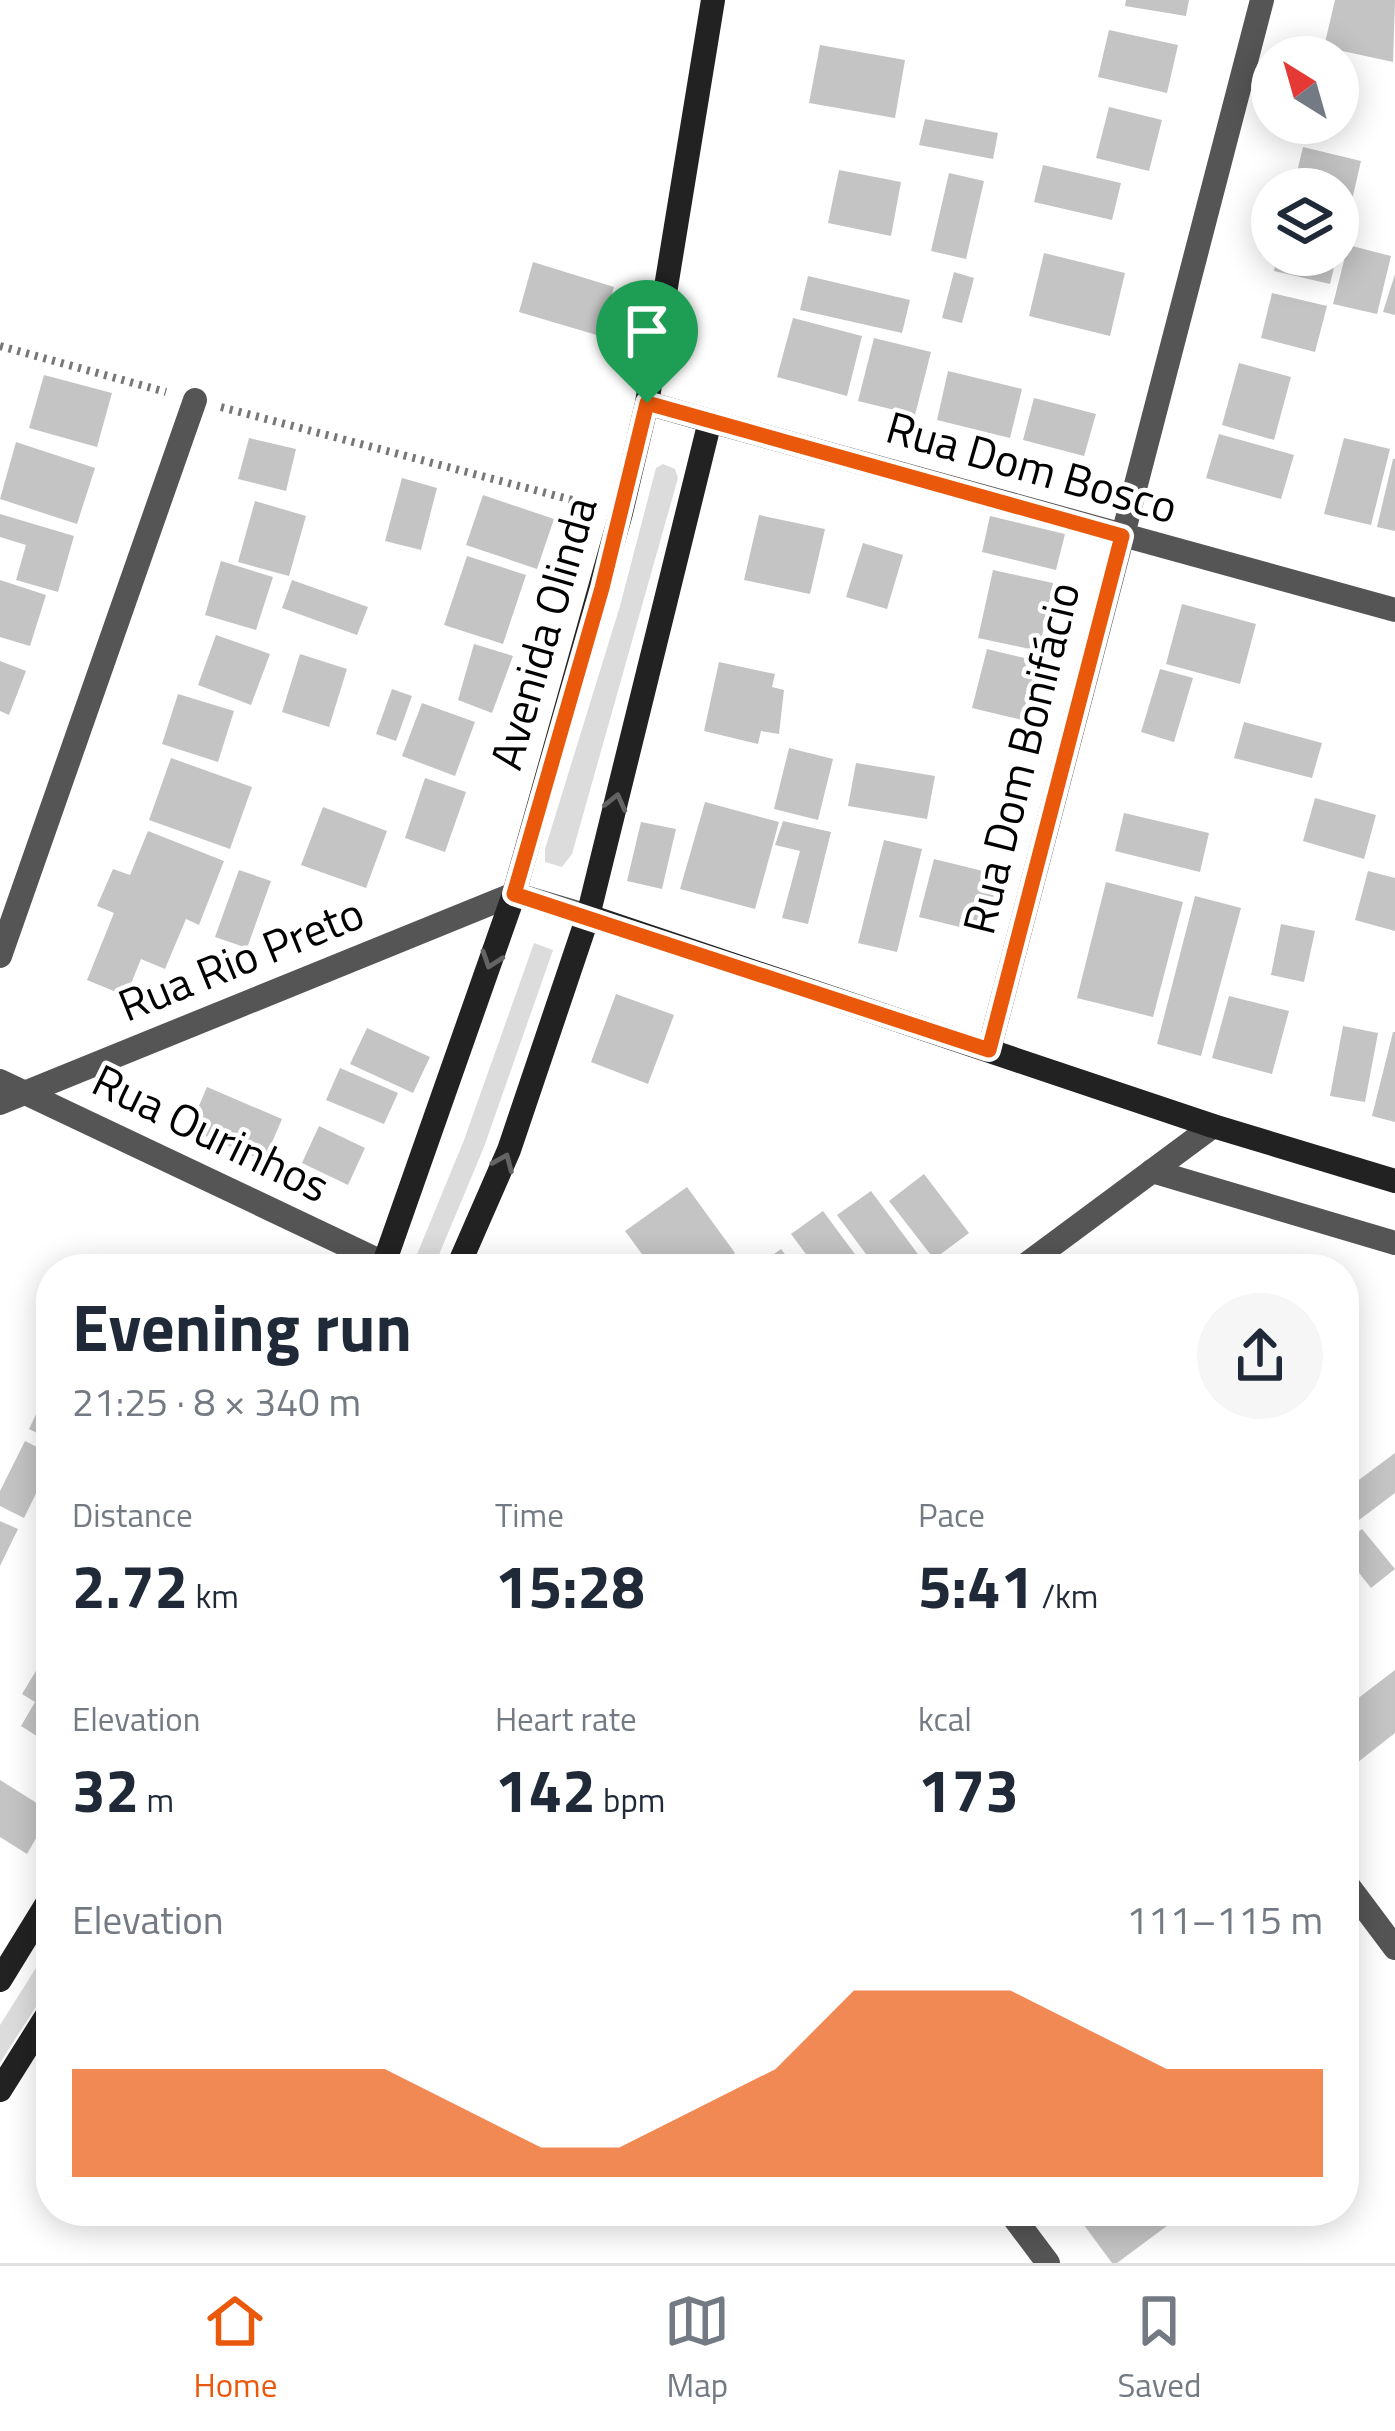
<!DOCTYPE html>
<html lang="en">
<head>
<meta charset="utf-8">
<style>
  body { margin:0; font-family:"Titillium Web",sans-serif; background:#f6f6f7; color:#1f2937; height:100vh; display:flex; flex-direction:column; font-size:45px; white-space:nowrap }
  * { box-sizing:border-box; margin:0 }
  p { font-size:39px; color:#747a83 }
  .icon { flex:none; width:66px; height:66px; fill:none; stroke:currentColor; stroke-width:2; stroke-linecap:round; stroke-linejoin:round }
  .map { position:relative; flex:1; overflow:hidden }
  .sheet { position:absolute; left:36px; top:1254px; width:1323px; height:972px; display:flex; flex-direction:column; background:#fff; border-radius:48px; box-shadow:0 6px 30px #0003 }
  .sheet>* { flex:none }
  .needle { width:78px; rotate:323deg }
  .tools { position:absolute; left:1251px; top:36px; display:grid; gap:24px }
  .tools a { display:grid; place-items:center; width:108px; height:108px; border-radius:50%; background:#fff; box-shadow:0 6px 30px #0003; font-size:60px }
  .pin { position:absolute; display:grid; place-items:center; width:102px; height:102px; color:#fff; margin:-123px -51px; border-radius:50% 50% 50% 0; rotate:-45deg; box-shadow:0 0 12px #0007 }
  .pin .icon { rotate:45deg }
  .round { display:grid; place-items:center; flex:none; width:126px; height:126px; border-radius:63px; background:#f6f6f7 }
  .overview { display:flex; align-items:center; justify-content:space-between; height:204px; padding:0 36px }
  h1 { font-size:66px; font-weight:700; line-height:90px }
  .metrics { display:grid; grid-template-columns:repeat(3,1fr); gap:18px; height:204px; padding:12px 36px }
  .metrics div { display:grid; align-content:center }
  .metrics b { font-size:60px; font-weight:700 }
  .metrics small { font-size:33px; font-weight:400 }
  .metrics p { font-size:33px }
  .chart { height:336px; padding:24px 36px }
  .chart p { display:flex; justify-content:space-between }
  .chart svg { width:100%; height:216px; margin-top:12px; fill:#ea580c; opacity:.7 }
  .tabs { display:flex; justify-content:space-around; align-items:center; height:168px; border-top:3px solid #e0e1e3; background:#fff; font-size:33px; color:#747a83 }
  .tabs a { display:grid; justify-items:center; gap:6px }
  .tabs .active { color:#ea580c }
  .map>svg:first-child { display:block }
</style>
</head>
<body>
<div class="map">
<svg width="1395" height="2263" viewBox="0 0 1395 2263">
  <rect width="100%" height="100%" fill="#fff"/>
  <!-- green -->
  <g fill="#dcdcdc">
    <polygon points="663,464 675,469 678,478 572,854 562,867 545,862 545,849 620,606 656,468"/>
    <polygon points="534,943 553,950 484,1147 433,1269 411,1269 464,1140"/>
    <polygon points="51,1944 51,1983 0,2063 0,2025"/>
  </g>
  <!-- building -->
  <g fill="#c4c4c4">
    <polygon points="1126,0 1189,0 1186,16 1125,6"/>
    <polygon points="1335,0 1395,0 1393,62 1324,47"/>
    <polygon points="1109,30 1178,45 1167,93 1098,77"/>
    <polygon points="820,45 905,60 895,118 809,103"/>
    <polygon points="1109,107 1162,120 1149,171 1096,158"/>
    <polygon points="925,119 998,133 993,159 919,145"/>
    <polygon points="1303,147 1361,161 1346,226 1338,224 1338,189 1293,189"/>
    <polygon points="1043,165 1121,183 1112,220 1034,202"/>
    <polygon points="839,170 901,182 891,236 828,223"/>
    <polygon points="949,173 984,181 966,259 931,251"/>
    <polygon points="1348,245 1391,256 1377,314 1333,304"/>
    <polygon points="1044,253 1125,273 1110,336 1029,316"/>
    <polygon points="1277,255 1337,255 1330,284 1274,271"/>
    <polygon points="533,262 614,287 600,336 519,312"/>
    <polygon points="954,272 974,278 962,323 942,318"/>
    <polygon points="1395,274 1395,315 1383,312"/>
    <polygon points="808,276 910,300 902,333 800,310"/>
    <polygon points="1272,293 1327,306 1315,352 1261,338"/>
    <polygon points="793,318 862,336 847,396 777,377"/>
    <polygon points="874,338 931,352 915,415 858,401"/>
    <polygon points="1239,363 1291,377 1274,440 1222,425"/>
    <polygon points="948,371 1022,389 1010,438 937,420"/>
    <polygon points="44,375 112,393 97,447 29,428"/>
    <polygon points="1034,398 1096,414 1084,456 1023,440"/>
    <polygon points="1219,434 1294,455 1281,499 1206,478"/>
    <polygon points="249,438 296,449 286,491 238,479"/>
    <polygon points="1344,438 1390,449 1371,525 1324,514"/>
    <polygon points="16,442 95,468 77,524 0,499"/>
    <polygon points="1393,459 1395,459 1395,531 1377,527"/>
    <polygon points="402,478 437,488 421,550 385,541"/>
    <polygon points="483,495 554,519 537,569 466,545"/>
    <polygon points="255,501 306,516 289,576 238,562"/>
    <polygon points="0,514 74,536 58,592 16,580 26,545 0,537"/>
    <polygon points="759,515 825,529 810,594 744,580"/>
    <polygon points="990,516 1065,534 1056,570 982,552"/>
    <polygon points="863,543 903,555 887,609 846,597"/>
    <polygon points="467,556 526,575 503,644 444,625"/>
    <polygon points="221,561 273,577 256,630 205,615"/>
    <polygon points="993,570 1053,583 1039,651 978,638"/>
    <polygon points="0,580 46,595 30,646 0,637"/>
    <polygon points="292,580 368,607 357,635 282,608"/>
    <polygon points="1182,604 1256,624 1240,684 1166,664"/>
    <polygon points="216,635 270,654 251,705 198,685"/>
    <polygon points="474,644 513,656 492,713 458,700"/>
    <polygon points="987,649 1037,661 1022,720 972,708"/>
    <polygon points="300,654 347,669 329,727 282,712"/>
    <polygon points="0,661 26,671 9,715 0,711"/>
    <polygon points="719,662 775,674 772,687 784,690 779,734 761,731 758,744 704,731"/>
    <polygon points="1160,669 1193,678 1174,742 1141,732"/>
    <polygon points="392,689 412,696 396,741 376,734"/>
    <polygon points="178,694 234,711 218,762 162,744"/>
    <polygon points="422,703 475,722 455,776 402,756"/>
    <polygon points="1244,722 1322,743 1312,778 1234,758"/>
    <polygon points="789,748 833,759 818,820 774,809"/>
    <polygon points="171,758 252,787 230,849 149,820"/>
    <polygon points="856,763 935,776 927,819 848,806"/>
    <polygon points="425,778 466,792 445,852 405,838"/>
    <polygon points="1315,798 1376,815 1364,859 1303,841"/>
    <polygon points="705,802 779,822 755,909 680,889"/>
    <polygon points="323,807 387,831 366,888 301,865"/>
    <polygon points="1124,813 1209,833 1200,872 1115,851"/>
    <polygon points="783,821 831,832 808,924 782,918 800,851 775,845"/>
    <polygon points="641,822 676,829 662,889 627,881"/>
    <polygon points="148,831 224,861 199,925 186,919 165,969 141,959 126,996 87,980 114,913 97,906 113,869 130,875"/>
    <polygon points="884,840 922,849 897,952 858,943"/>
    <polygon points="934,859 999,875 984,933 919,917"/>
    <polygon points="239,870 271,881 247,948 215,937"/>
    <polygon points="1368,871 1395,878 1395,931 1355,920"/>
    <polygon points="1106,882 1183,902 1153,1017 1077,998"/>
    <polygon points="1195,896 1241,908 1201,1056 1157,1044"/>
    <polygon points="1281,924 1315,931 1304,982 1271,975"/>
    <polygon points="616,994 674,1015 648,1084 591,1062"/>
    <polygon points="1229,996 1289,1011 1272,1074 1212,1058"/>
    <polygon points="1343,1026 1378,1033 1365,1102 1330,1096"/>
    <polygon points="367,1028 430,1057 413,1093 350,1064"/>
    <polygon points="1393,1032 1395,1032 1395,1122 1372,1116"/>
    <polygon points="340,1068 398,1093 384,1124 326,1100"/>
    <polygon points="207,1087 282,1119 264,1161 189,1129"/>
    <polygon points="319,1126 365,1148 348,1185 302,1163"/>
    <polygon points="924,1174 969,1233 934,1259 889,1201"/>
    <polygon points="687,1187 735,1253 712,1269 653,1269 625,1231"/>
    <polygon points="871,1191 926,1265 920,1269 877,1269 837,1215"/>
    <polygon points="823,1211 866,1269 817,1269 791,1234"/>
    <polygon points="781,1249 796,1269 753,1269"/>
    <polygon points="51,1383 51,1440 29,1429"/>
    <polygon points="25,1441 51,1454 51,1463 24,1518 0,1506 0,1491"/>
    <polygon points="1395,1453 1395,1493 1359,1520 1344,1501 1344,1491"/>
    <polygon points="0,1521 18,1529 0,1566"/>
    <polygon points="1362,1529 1395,1569 1371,1588 1344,1554 1344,1543"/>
    <polygon points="51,1646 51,1745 21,1726 35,1702 22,1694"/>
    <polygon points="1395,1670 1395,1733 1353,1766 1344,1755 1344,1709"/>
    <polygon points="0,1780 51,1812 27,1854 0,1837"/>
    <polygon points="1095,2211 1187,2211 1117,2263 1112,2263 1081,2221"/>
  </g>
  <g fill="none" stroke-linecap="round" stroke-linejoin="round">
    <!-- path -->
    <g stroke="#777" stroke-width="8" stroke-dasharray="3 6" stroke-linecap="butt">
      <polyline points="0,346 166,392"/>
      <polyline points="221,407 595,506"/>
    </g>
    <!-- street -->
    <g stroke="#555" stroke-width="24">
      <polyline points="710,421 1395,610"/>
      <polyline points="0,956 195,400"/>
      <polyline points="989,1050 1262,0"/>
      <polyline points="0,1081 384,1263"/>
      <polyline points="0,1103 514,894 588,916"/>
      <polyline points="1152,1171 1395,1243"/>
      <polyline points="1020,1269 1213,1126"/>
      <polyline points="1344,1880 1395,1948"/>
      <polyline points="1009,2211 1048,2263"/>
    </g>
    <!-- secondary -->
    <g stroke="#222" stroke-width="24">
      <polyline points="588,916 1213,1126 1395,1181"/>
      <polyline points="382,1269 514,894 621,513 647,403 713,0"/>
      <polyline points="457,1269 509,1150 588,916 710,421 647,403"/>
      <polyline points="0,1980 51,1897"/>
      <polyline points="0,2090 51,2009"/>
    </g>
  </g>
  <!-- one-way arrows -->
  <defs><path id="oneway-chevron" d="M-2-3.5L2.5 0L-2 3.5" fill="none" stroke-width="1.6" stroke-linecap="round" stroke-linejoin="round" transform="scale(3)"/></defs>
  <g stroke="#646464">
    <use href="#oneway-chevron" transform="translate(616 802) rotate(-76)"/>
    <use href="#oneway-chevron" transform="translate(491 960) rotate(109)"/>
    <use href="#oneway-chevron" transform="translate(504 1162) rotate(-67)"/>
  </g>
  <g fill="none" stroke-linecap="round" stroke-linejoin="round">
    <!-- route casing -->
    <g stroke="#fff" stroke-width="24">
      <polygon id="route" points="647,403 1122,536 989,1050 514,894 602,588"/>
    </g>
    <!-- route -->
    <use href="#route" stroke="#ea580c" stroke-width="15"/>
  </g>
  <g text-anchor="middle" stroke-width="9" stroke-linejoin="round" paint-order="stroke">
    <!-- street labels -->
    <g font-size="45" fill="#000" stroke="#fff">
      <text transform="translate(1032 467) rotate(16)" y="16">Rua Dom Bosco</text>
      <text transform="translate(543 633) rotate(-74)" y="16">Avenida Olinda</text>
      <text transform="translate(1021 758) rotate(-76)" y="16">Rua Dom Bonifácio</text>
      <text transform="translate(241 959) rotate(-22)" y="16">Rua Rio Preto</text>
      <text transform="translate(211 1133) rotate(26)" y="16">Rua Ourinhos</text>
    </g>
  </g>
</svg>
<div class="tools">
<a><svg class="needle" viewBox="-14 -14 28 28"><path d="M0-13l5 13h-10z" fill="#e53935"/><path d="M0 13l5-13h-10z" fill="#747a83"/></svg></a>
<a><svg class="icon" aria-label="layers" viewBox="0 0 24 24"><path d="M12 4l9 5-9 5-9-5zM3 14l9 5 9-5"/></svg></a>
</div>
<div class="pin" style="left:647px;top:403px;background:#1e9e55"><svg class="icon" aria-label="arrive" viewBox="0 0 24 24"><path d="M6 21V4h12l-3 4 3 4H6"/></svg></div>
<section class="sheet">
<div class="overview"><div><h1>Evening run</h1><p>21:25 · 8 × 340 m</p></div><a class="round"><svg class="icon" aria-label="share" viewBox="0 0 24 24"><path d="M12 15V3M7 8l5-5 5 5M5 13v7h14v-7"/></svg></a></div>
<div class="metrics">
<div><p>Distance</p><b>2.72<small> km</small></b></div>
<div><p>Time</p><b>15:28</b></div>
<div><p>Pace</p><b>5:41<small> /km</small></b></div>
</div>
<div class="metrics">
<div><p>Elevation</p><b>32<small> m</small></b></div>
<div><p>Heart rate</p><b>142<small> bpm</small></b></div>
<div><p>kcal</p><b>173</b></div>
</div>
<div class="chart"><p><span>Elevation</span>111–115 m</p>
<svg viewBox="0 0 160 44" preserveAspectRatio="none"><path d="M0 44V22L10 22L20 22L30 22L40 22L50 30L60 38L70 38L80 30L90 22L100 6L110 6L120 6L130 14L140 22L150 22L160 22V44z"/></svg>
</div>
</section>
</div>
<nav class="tabs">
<a class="active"><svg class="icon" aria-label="home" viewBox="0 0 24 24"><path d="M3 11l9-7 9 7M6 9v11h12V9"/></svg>Home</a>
<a><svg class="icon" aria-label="map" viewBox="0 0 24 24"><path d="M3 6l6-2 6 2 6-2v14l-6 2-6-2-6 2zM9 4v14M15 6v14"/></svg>Map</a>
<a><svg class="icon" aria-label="saved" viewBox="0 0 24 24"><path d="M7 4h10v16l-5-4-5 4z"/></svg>Saved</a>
</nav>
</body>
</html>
